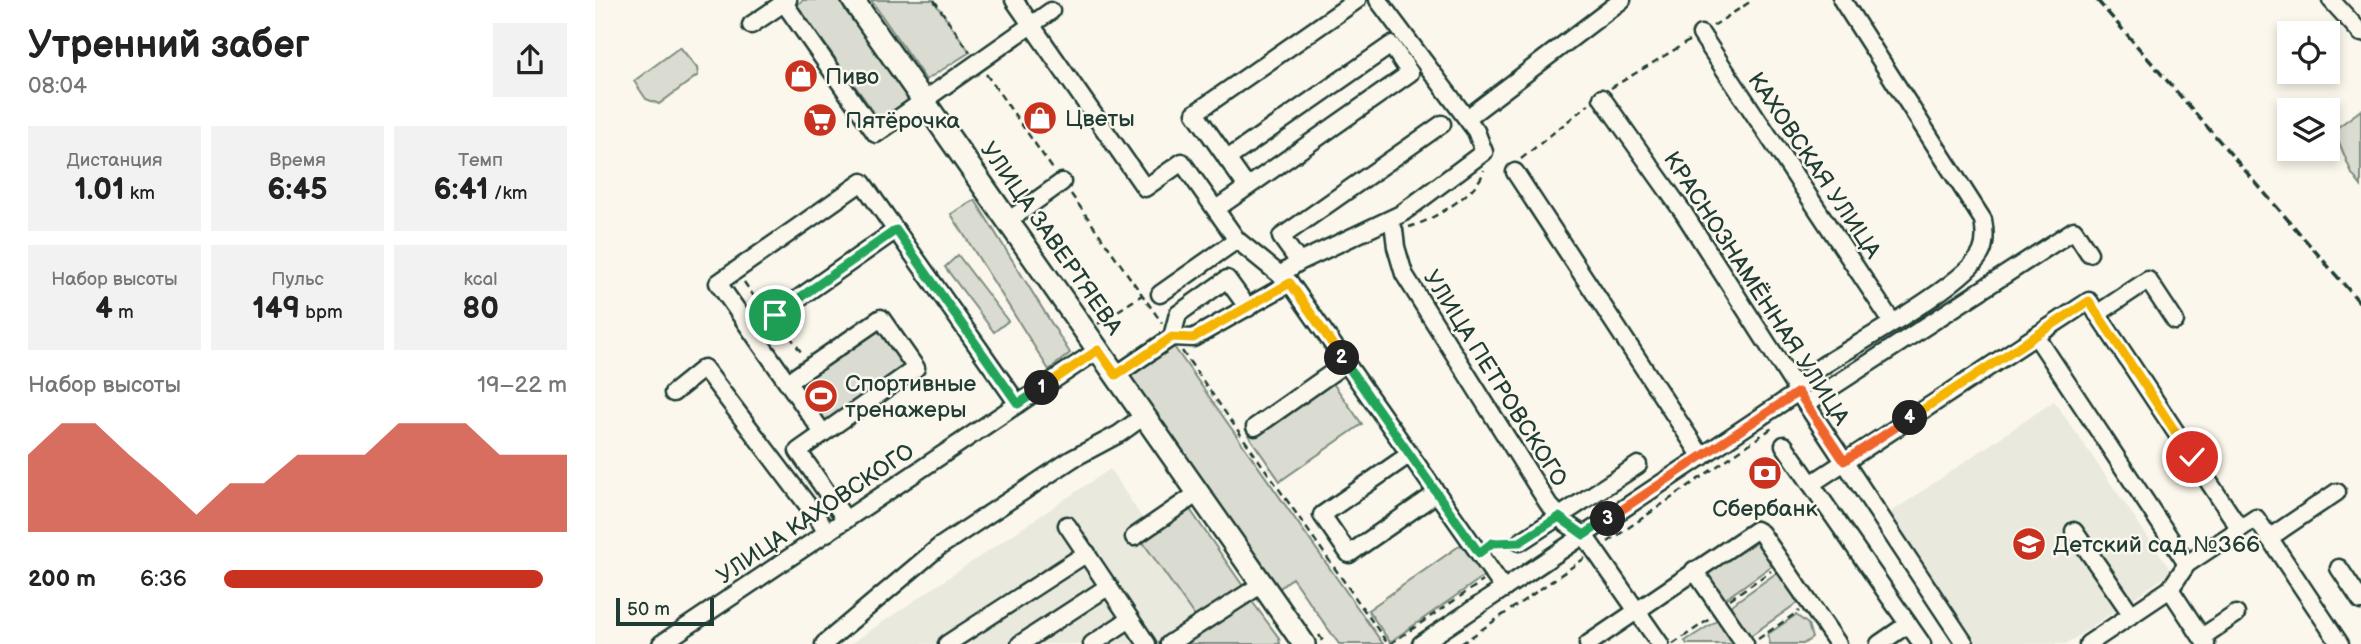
<!DOCTYPE html>
<html lang="ru">
<head>
<meta charset="utf-8">
<style>
  body { margin:0; font-family:"Balsamiq Sans",sans-serif; background:#f2f2f2; color:#222; height:100vh; display:flex; flex-direction:column; font-size:26px; white-space:nowrap }
  * { box-sizing:border-box; margin:0 }
  p { font-size:23px; color:#767676 }
  .icon { flex:none; width:38px; height:38px; fill:none; stroke:currentColor; stroke-width:2; stroke-linecap:round; stroke-linejoin:round }
  .map { position:relative; flex:1; overflow:hidden }
  .drawer { display:flex; flex-direction:column; background:#fff; width:595px }
  .drawer>* { flex:none }
  .buttons { position:absolute; left:1682px; top:21px; display:grid; gap:14px }
  .buttons a { display:grid; place-items:center; width:63px; height:63px; border-radius:0px; background:#fff; box-shadow:0 4px 10px #0003; font-size:35px }
  .scale { position:absolute; left:21px; bottom:18px; width:98px; box-sizing:border-box; padding-left:7px; border:4px solid #1f3d34; border-top:0; font-size:19px; line-height:24px; white-space:nowrap; color:#1f3d34; -webkit-text-stroke:5px #fbf7ec; paint-order:stroke }
  .pin { position:absolute; display:grid; place-items:center; width:60px; height:60px; color:#fff; margin:-30px; border:4px solid #fff; border-radius:50%; box-shadow:0 2px 7px #0007 }
  .km { position:absolute; width:35px; height:35px; margin:-18px; border-radius:50%; background:#222; color:#fff; font-size:19px; line-height:35px; text-align:center }
  .round { display:grid; place-items:center; flex:none; width:74px; height:74px; border-radius:0px; background:#f2f2f2 }
  .head { display:flex; align-items:center; justify-content:space-between; height:119px; padding:0 28px }
  h1 { font-size:38px; font-weight:800; line-height:52px }
  .figures { display:grid; grid-template-columns:repeat(3,1fr); gap:10px; height:119px; padding:7px 28px }
  .figures div { display:grid; align-content:center; border-radius:0px; background:#f2f2f2; text-align:center }
  .figures b { font-size:30px; font-weight:800 }
  .figures small { font-size:19px; font-weight:400 }
  .figures p { font-size:19px }
  .chart { height:196px; padding:14px 28px }
  .chart p { display:flex; justify-content:space-between }
  .chart svg { width:100%; height:126px; margin-top:7px; fill:#c8321e; opacity:.7 }
  ul { padding:0 28px; list-style:none; font-size:23px }
  li { display:grid; grid-template-columns:112px 84px 1fr; align-items:center; height:52px }
  li i { height:18px; border-radius:9px; background:#c8321e }
  main { display:flex; flex:1; min-height:0 }
  .map>svg:first-child { display:block }
</style>
</head>
<body>
<main>
<section class="drawer">
<div class="head"><div><h1>Утренний забег</h1><p>08:04</p></div><a class="round"><svg class="icon" aria-label="share" viewBox="0 0 24 24"><path d="M12 15V3M7 8l5-5 5 5M5 13v7h14v-7"/></svg></a></div>
<div class="figures">
<div><p>Дистанция</p><b>1.01<small> km</small></b></div>
<div><p>Время</p><b>6:45</b></div>
<div><p>Темп</p><b>6:41<small> /km</small></b></div>
</div>
<div class="figures">
<div><p>Набор высоты</p><b>4<small> m</small></b></div>
<div><p>Пульс</p><b>149<small> bpm</small></b></div>
<div><p>kcal</p><b>80</b></div>
</div>
<div class="chart"><p><span>Набор высоты</span>19–22 m</p>
<svg viewBox="0 0 160 44" preserveAspectRatio="none"><path d="M0 44V17L10 6L20 6L30 17L40 27L50 38L60 27L70 27L80 17L90 17L100 17L110 6L120 6L130 6L140 17L150 17L160 17V44z"/></svg>
</div>
<ul>
<li><b>200 m</b>6:36<i style="width:93%"></i></li>
</ul>
</section>
<div class="map">
<svg width="1766" height="644" viewBox="0 0 1766 644">
  <rect width="100%" height="100%" fill="#fbf7ec"/>
  <filter id="ink" filterUnits="userSpaceOnUse"><feTurbulence type="fractalNoise" baseFrequency=".0143" numOctaves="2"/><feDisplacementMap in="SourceGraphic" scale="14" xChannelSelector="R" yChannelSelector="G"/><feConvolveMatrix kernelMatrix="1 2 1 2 8 2 1 2 1" color-interpolation-filters="sRGB"/></filter>
  <g filter="url(#ink)">
    <!-- built -->
    <g fill="#eae9de">
      <polygon points="1459,401 1577,572 1471,644 1381,644 1292,515"/>
      <polygon points="515,469 630,644 255,644"/>
    </g>
    <!-- green -->
    <g fill="#dbdcd1" stroke="#7d8c82" stroke-width="2">
      <polygon points="208,0 244,0 317,104 288,125 202,5"/>
      <polygon points="276,0 338,0 375,52 331,80"/>
      <polygon points="85,47 102,68 103,75 64,104 51,99 39,81"/>
      <polygon points="1766,110 1766,186 1757,174 1739,130"/>
      <polygon points="380,200 475,353 454,370 356,214"/>
      <polygon points="363,255 413,321 399,332 350,267"/>
      <polygon points="284,332 289,334 309,363 309,367 236,421 230,422 205,388 208,382 278,333"/>
      <polygon points="577,344 788,644 744,644 697,578 684,589 533,374"/>
      <polygon points="735,379 767,424 685,481 653,435"/>
      <polygon points="592,505 650,589 603,621 545,538"/>
      <polygon points="1162,533 1182,562 1126,602 1105,572"/>
      <polygon points="867,544 889,576 795,642 773,610"/>
      <polygon points="1187,569 1208,599 1152,638 1131,609"/>
      <polygon points="653,596 684,638 685,644 582,644"/>
      <polygon points="1201,615 1213,624 1217,638 1208,644 1175,644 1173,634"/>
      <polygon points="1123,620 1139,644 1092,644 1090,641"/>
    </g>
    <g fill="none" stroke-linecap="round" stroke-linejoin="round">
      <!-- minor casing -->
      <g stroke="#1f3d34" stroke-width="21">
        <g id="minor">
          <polyline points="187,0 281,134 456,11"/>
          <polyline points="419,0 550,188 587,162 642,240 695,283 909,589"/>
          <polyline points="1736,0 1766,33"/>
          <polyline points="156,25 193,0"/>
          <polyline points="1106,34 1297,322"/>
          <polyline points="1007,98 1088,212 1211,404 1370,644"/>
          <polyline points="872,118 1027,0"/>
          <polyline points="920,172 1107,457"/>
          <polyline points="652,187 600,113 762,0"/>
          <polyline points="621,209 815,73 796,45 632,159"/>
          <polyline points="413,221 467,182"/>
          <polyline points="799,230 801,247 809,274 954,505 972,524 989,535 1065,644"/>
          <polyline points="704,262 686,237 847,124"/>
          <polyline points="685,275 704,262 806,214 889,152 881,131 783,0"/>
          <polyline points="565,294 642,240"/>
          <polyline points="1502,314 1553,280 1580,321"/>
          <polyline points="157,331 301,230"/>
          <polyline points="1441,336 1592,564"/>
          <polyline points="577,337 583,314 632,279 653,308"/>
          <polyline points="521,375 577,337 598,338 695,283"/>
          <polyline points="193,382 286,318 321,368 203,451 251,520"/>
          <polyline points="78,393 109,368 233,532"/>
          <polyline points="1211,404 1479,230 1494,253"/>
          <polyline points="660,427 751,363"/>
          <polyline points="228,433 123,283 267,182 423,404"/>
          <polyline points="1189,445 1216,484"/>
          <polyline points="815,454 727,515 754,554 842,493"/>
          <polyline points="472,525 552,644"/>
          <polyline points="1479,531 1537,615"/>
          <polyline points="539,537 603,493"/>
          <polyline points="1674,538 1742,492"/>
          <polyline points="925,542 1043,465"/>
          <polyline points="1744,568 1766,601"/>
          <polyline points="1099,570 1150,644"/>
          <polyline points="1575,589 1611,644"/>
          <polyline points="1607,637 1641,614"/>
          <polyline points="66,644 503,350"/>
          <polyline points="229,644 344,547 477,459 524,434 549,416"/>
          <polyline points="352,644 492,553"/>
          <polyline points="425,644 514,586"/>
          <polyline points="497,644 535,619"/>
          <polyline points="574,644 667,584"/>
          <path d="M826 644 1203 392 1211 379 1227 366C1258 346 1376 281 1387 251 1391 241 1390 231 1388 220L1247 0"/>
          <polyline points="993,644 1161,530 1166,533 1243,644"/>
          <polyline points="1284,644 1313,624"/>
          <polyline points="1327,644 1216,484 1494,301 1645,529"/>
          <polyline points="1493,644 1575,589 1592,564 1661,518 1745,644"/>
        </g>
      </g>
      <!-- major casing -->
      <g stroke="#1f3d34" stroke-width="26">
        <polyline id="major" points="258,0 709,644"/>
      </g>
      <!-- path -->
      <g stroke="#1f3d34" stroke-width="2.5" stroke-dasharray="7 5" stroke-linecap="butt">
        <polyline points="339,0 375,52"/>
        <polyline points="1118,26 1158,0"/>
        <polyline points="391,74 460,172"/>
        <polyline points="1016,88 1094,41"/>
        <polyline points="926,159 994,104"/>
        <polyline points="476,194 567,323"/>
        <path d="M814 227C835 222 885 192 889 170"/>
        <polyline points="149,282 167,308"/>
        <polyline points="503,324 547,295"/>
        <polyline points="188,326 208,355"/>
        <polyline points="587,351 793,644"/>
        <polyline points="1013,542 1177,428"/>
        <polyline points="896,544 910,543"/>
        <polyline points="1135,599 1176,571"/>
        <polyline points="724,635 730,644"/>
        <polyline points="1163,639 1204,611"/>
        <polyline points="795,644 888,581"/>
        <polyline points="866,644 990,558"/>
        <polyline points="1078,644 1116,618"/>
      </g>
      <!-- minor -->
      <use href="#minor" stroke="#fbf7ec" stroke-width="16"/>
      <!-- major -->
      <use href="#major" stroke="#fbf7ec" stroke-width="21"/>
      <!-- rail -->
      <polyline stroke="#1f3d34" stroke-width="3.5" stroke-dasharray="10 5" stroke-linecap="butt" points="1502,0 1766,304"/>
    </g>
  </g>
  <g fill="none" stroke-linecap="round" stroke-linejoin="round" filter="url(#ink)">
    <!-- split-1 casing -->
    <g stroke="#fff" stroke-width="14">
      <polyline id="split-1" points="180,315 301,230 423,404 447,388"/>
    </g>
    <!-- split-2 casing -->
    <g stroke="#fff" stroke-width="14">
      <polyline id="split-2" points="447,388 503,350 521,375 577,337 598,338 695,283 747,358"/>
    </g>
    <!-- split-3 casing -->
    <g stroke="#fff" stroke-width="14">
      <polyline id="split-3" points="747,358 884,553 897,543 925,542 964,517 989,535 1013,519"/>
    </g>
    <!-- split-4 casing -->
    <g stroke="#fff" stroke-width="14">
      <polyline id="split-4" points="1013,519 1203,392 1249,461 1315,418"/>
    </g>
    <!-- split-5 casing -->
    <g stroke="#fff" stroke-width="14">
      <polyline id="split-5" points="1315,418 1494,301 1597,457"/>
    </g>
    <!-- split-1 -->
    <use href="#split-1" stroke="#22a559" stroke-width="9"/>
    <!-- split-2 -->
    <use href="#split-2" stroke="#f5b400" stroke-width="9"/>
    <!-- split-3 -->
    <use href="#split-3" stroke="#22a559" stroke-width="9"/>
    <!-- split-4 -->
    <use href="#split-4" stroke="#f0652b" stroke-width="9"/>
    <!-- split-5 -->
    <use href="#split-5" stroke="#f5b400" stroke-width="9"/>
  </g>
  <!-- icons -->
  <defs>
    <g id="shop-disc" transform="scale(1.75)"><circle r="9.5" fill="#c8321e" stroke="#fbf7ec"/><path d="M-5-2.5h2.3a2.7 3.5 0 0 1 5.4 0H5L5.5 6h-11ZM-1.5-2.5h3a1.5 2.3 0 0 0-3 0Z" fill="#fff"/></g>
    <g id="supermarket-disc" transform="scale(1.75)"><circle r="9.5" fill="#c8321e" stroke="#fbf7ec"/><path d="M-6-5.5h2.5l.6 2H6L4.5 2H-2.5L-4.4-4H-6ZM-1.5 3.2a1.3 1.3 0 1 0 .1 0ZM3 3.2a1.3 1.3 0 1 0 .1 0Z" fill="#fff"/></g>
    <g id="stadium-disc" transform="scale(1.75)"><circle r="9.5" fill="#c8321e" stroke="#fbf7ec"/><path d="M0-5a6.5 5 0 1 0 0 10a6.5 5 0 1 0 0-10ZM-3.5-1.8h7v3.6h-7Z" fill="#fff"/></g>
    <g id="bank-disc" transform="scale(1.75)"><circle r="9.5" fill="#c8321e" stroke="#fbf7ec"/><path d="M-6-4H6V4H-6ZM0-2.3a2.3 2.3 0 1 0 0 4.6a2.3 2.3 0 1 0 0-4.6Z" fill="#fff"/></g>
    <g id="school-disc" transform="scale(1.75)"><circle r="9.5" fill="#c8321e" stroke="#fbf7ec"/><path d="M0-5L7-2L0 1L-7-2ZM-4 1L0 2.5L4 1V4Q0 6-4 4Z" fill="#fff"/></g>
  </defs>
  <g fill-rule="evenodd">
    <use href="#shop-disc" x="206" y="76"/>
    <use href="#shop-disc" x="445" y="118"/>
    <use href="#supermarket-disc" x="225" y="120"/>
    <use href="#stadium-disc" x="226" y="396"/>
    <use href="#bank-disc" x="1170" y="473"/>
    <use href="#school-disc" x="1434" y="544"/>
  </g>
  <g text-anchor="middle" stroke-width="5" stroke-linejoin="round" paint-order="stroke">
    <!-- poi labels -->
    <g font-size="23" fill="#1f3d34" stroke="#fbf7ec" text-anchor="start">
      <text x="230" y="84">Пиво</text>
      <text x="470" y="126">Цветы</text>
      <text x="250" y="128">Пятёрочка</text>
      <text x="250" y="391">Спортивные<tspan x="250" dy="26">тренажеры</tspan></text>
      <text x="1170" y="516" text-anchor="middle">Сбербанк</text>
      <text x="1458" y="552">Детский сад №366</text>
    </g>
    <!-- street labels -->
    <g font-size="23" fill="#1f3d34" stroke="#fbf7ec">
      <text transform="translate(1220 165) rotate(56)" y="8">КАХОВСКАЯ УЛИЦА</text>
      <text transform="translate(457 238) rotate(55)" y="8">УЛИЦА ЗАВЕРТЯЕВА</text>
      <text transform="translate(1162 288) rotate(57)" y="8">КРАСНОЗНАМЁННАЯ УЛИЦА</text>
      <text transform="translate(901 378) rotate(58)" y="8">УЛИЦА ПЕТРОВСКОГО</text>
      <text transform="translate(220 513) rotate(-34)" y="8">УЛИЦА КАХОВСКОГО</text>
    </g>
  </g>
</svg>
<div class="buttons">
<a><svg class="icon" aria-label="locate" viewBox="0 0 24 24"><circle cx="12" cy="12" r="6"/><path d="M12 2v4M12 18v4M2 12h4M18 12h4"/></svg></a>
<a><svg class="icon" aria-label="layers" viewBox="0 0 24 24"><path d="M12 4l9 5-9 5-9-5zM3 14l9 5 9-5"/></svg></a>
</div>
<div class="scale">50 m</div>
<div class="pin" style="left:180px;top:315px;background:#1e9e55"><svg class="icon" aria-label="arrive" viewBox="0 0 24 24"><path d="M6 21V4h12l-3 4 3 4H6"/></svg></div>
<div class="pin" style="left:1597px;top:457px;background:#d93025"><svg class="icon" aria-label="check" viewBox="0 0 24 24"><path d="M5 12l5 5 9-10"/></svg></div>
<b class="km" style="left:447px;top:388px">1</b>
<b class="km" style="left:747px;top:358px">2</b>
<b class="km" style="left:1013px;top:519px">3</b>
<b class="km" style="left:1315px;top:418px">4</b>
</div>
</main>
</body>
</html>
